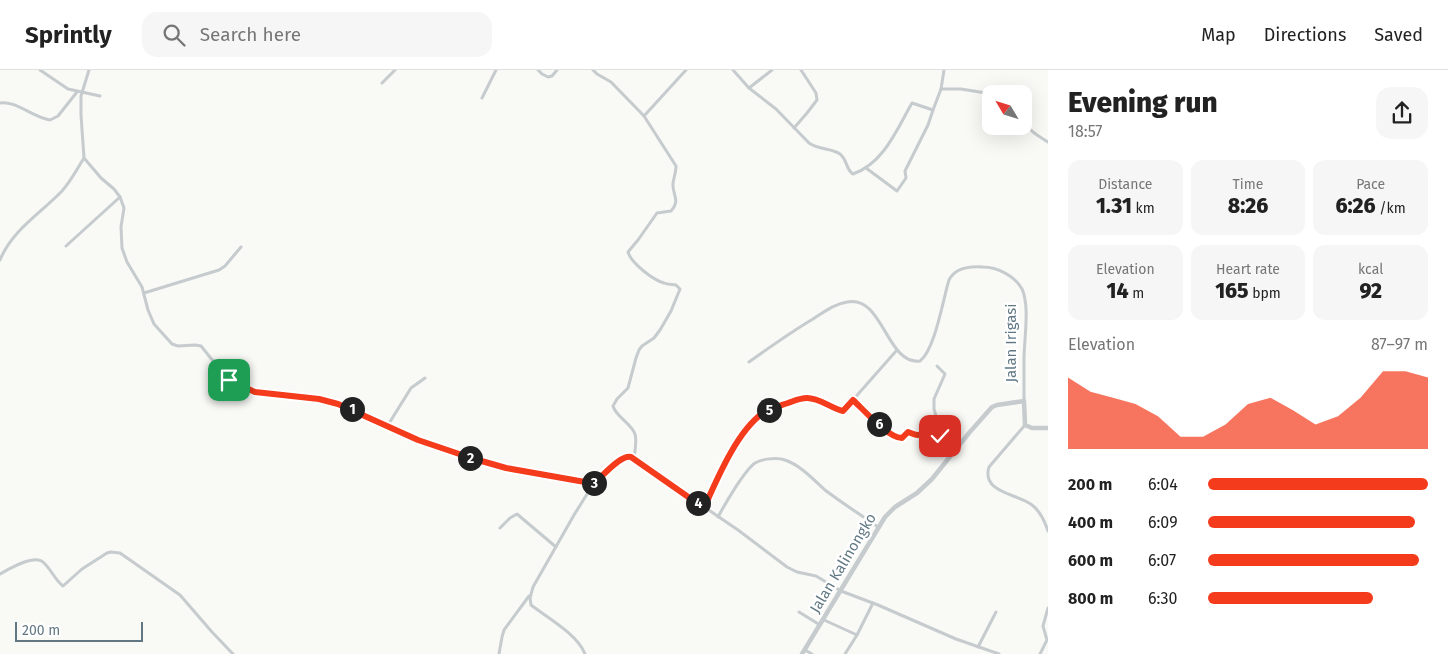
<!DOCTYPE html>
<html lang="en">
<head>
<meta charset="utf-8">
<style>
  body { margin:0; font-family:"Fira Sans",sans-serif; background:#f6f6f6; color:#222; height:100vh; display:flex; flex-direction:column; font-size:19px; white-space:nowrap }
  * { box-sizing:border-box; margin:0 }
  p { font-size:16px; color:#767676 }
  .icon { flex:none; width:28px; height:28px; fill:none; stroke:currentColor; stroke-width:2; stroke-linecap:round; stroke-linejoin:round }
  .map { position:relative; flex:1; overflow:hidden }
  .side { display:flex; flex-direction:column; background:#fff; width:400px }
  .side>* { flex:none }
  .needle { width:32px; rotate:308deg }
  .controls { position:absolute; left:982px; top:15px; display:grid; gap:10px }
  .controls a { display:grid; place-items:center; width:50px; height:50px; border-radius:10px; background:#fff; box-shadow:0 5px 20px #0002; font-size:25px }
  .scale { position:absolute; left:15px; bottom:12px; width:128px; box-sizing:border-box; padding-left:5px; border:2px solid #617884; border-top:0; font-size:14px; line-height:18px; white-space:nowrap; color:#617884; -webkit-text-stroke:4px #fff; paint-order:stroke }
  .pin { position:absolute; display:grid; place-items:center; width:42px; height:42px; color:#fff; margin:-21px; border-radius:10px; box-shadow:0 2px 8px #0006 }
  .km { position:absolute; width:25px; height:25px; margin:-12px; border-radius:50%; background:#222; color:#fff; font-size:14px; line-height:25px; text-align:center }
  .round { display:grid; place-items:center; flex:none; width:52px; height:52px; border-radius:15px; background:#f6f6f6 }
  .headline { display:flex; align-items:center; justify-content:space-between; height:85px; padding:0 20px }
  h1 { font-size:28px; font-weight:800; line-height:38px }
  .stats { display:grid; grid-template-columns:repeat(3,1fr); gap:8px; height:85px; padding:5px 20px }
  .stats div { display:grid; align-content:center; border-radius:12px; background:#f6f6f6; text-align:center }
  .stats b { font-size:21px; font-weight:800 }
  .stats small { font-size:14px; font-weight:400 }
  .stats p { font-size:14px }
  .chart { height:140px; padding:10px 20px }
  .chart p { display:flex; justify-content:space-between }
  .chart svg { width:100%; height:90px; margin-top:5px; fill:#f43b1b; opacity:.7 }
  ul { padding:0 20px; list-style:none; font-size:16px }
  li { display:grid; grid-template-columns:80px 60px 1fr; align-items:center; height:38px }
  li i { height:12px; border-radius:6px; background:#f43b1b }
  header { display:flex; align-items:center; gap:30px; box-sizing:border-box; height:70px; padding:0 25px; background:#fff; border-bottom:1px solid #e0e0e0 }
  header strong { font-size:24px }
  nav { display:flex; gap:28px; margin-inline-start:auto; font-size:18px }
  .search { width:350px; height:45px; background:#f6f6f6; display:flex; align-items:center; gap:12px; box-sizing:border-box; padding:0 18px; border-radius:15px; color:#767676; font-size:19px }
  main { display:flex; flex:1; min-height:0 }
  .map>svg:first-child { display:block }
</style>
</head>
<body>
<header>
<strong>Sprintly</strong>
<div class="search"><svg class="icon" aria-label="search" viewBox="0 0 24 24"><circle cx="10" cy="10" r="6"/><path d="M15 15l6 6"/></svg>Search here</div>
<nav><a>Map</a><a>Directions</a><a>Saved</a></nav>
</header>
<main>
<div class="map">
<svg width="1048" height="584" viewBox="0 0 1048 584">
  <rect width="100%" height="100%" fill="#f9f9f6"/>
  <g fill="none" stroke-linecap="round" stroke-linejoin="round">
    <!-- minor -->
    <g stroke="#c6cbce" stroke-width="3">
      <polyline points="40,0 68,19 100,26"/>
      <path d="M89 0 81 26V45L84 88 101 108 114 119 120 127 124 138 121 157 122 178 127 192 142 217 148 240 154 254 172 274 178 276 195 275 201 276 226 307 242 317 255 322 332 332 388 355 418 370 444 380 506 397 585 412 594 413C603 406 620 385 631 387L738 460 787 497 797 502 816 506 841 521 878 535 956 569 999 584"/>
      <polyline points="538,0 542,4 548,7 552,6 557,0"/>
      <path d="M593 0 597 4 611 12 644 46 676 96C676 102 674 107 673 113 672 125 681 130 671 141L657 143 638 170 628 182C631 193 653 210 664 213 668 215 672 214 676 215L680 219 671 241 660 260 654 268 642 276 639 280 636 288 628 318 617 329 613 336C616 347 631 353 635 364 637 371 635 381 634 388"/>
      <path d="M733 0 749 18 776 39 809 73C819 80 832 78 840 84 847 89 846 100 853 104 884 93 897 59 912 33L933 40 941 19 944 0"/>
      <polyline points="382,13 395,0"/>
      <polyline points="749,18 772,0"/>
      <polyline points="941,19 961,19 992,24"/>
      <polyline points="482,28 496,0"/>
      <path d="M0 33C15 30 34 48 50 50L58 46 77 22"/>
      <path d="M1024 36C1030 42 1026 48 1028 56 1030 62 1042 68 1048 72"/>
      <polyline points="644,46 686,0"/>
      <polyline points="794,58 807,43 817,30 816,23 801,0"/>
      <polyline points="1006,62 1028,54"/>
      <polyline points="866,98 897,121 906,108 905,101 928,55 933,40"/>
      <polyline points="66,176 120,127"/>
      <path d="M0 190C12 160 40 144 62 121 71 111 77 99 84 88"/>
      <polyline points="144,223 219,200 225,196 241,177"/>
      <path d="M749 292C770 277 791 262 813 249 824 242 834 234 847 232 883 224 886 295 920 291 935 280 943 229 949 210 955 198 970 196 983 197 997 197 1015 206 1022 219 1030 236 1024 270 1024 289 1024 303 1024 317 1024 331"/>
      <polyline points="937,296 945,304 934,329 934,339 939,357 960,374"/>
      <path d="M853 330C864 340 888 368 902 368L908 361 918 365 925 362 933 365H948"/>
      <polyline points="388,355 411,318 425,308"/>
      <path d="M1025 355 989 397C981 423 1019 424 1032 435 1040 441 1045 452 1048 461"/>
      <path d="M704 438C718 409 735 365 760 345 767 339 776 336 785 334 792 332 800 328 808 328 821 329 832 340 844 340L897 280"/>
      <path d="M718 447C725 434 744 401 755 393 762 389 777 387 785 390 800 395 813 409 825 420 842 433 861 445 878 457"/>
      <polyline points="500,458 510,448 517,444 556,477"/>
      <path d="M0 504C9 499 34 484 43 492 51 499 55 510 63 516L82 499 107 483 111 482 120 483 180 525 212 562 233 584"/>
      <polyline points="799,542 820,555"/>
      <polyline points="824,550 857,565"/>
      <polyline points="978,577 996,542"/>
      <polyline points="805,580 812,584"/>
      <polyline points="499,584 502,567 504,560 529,526"/>
      <path d="M585 584C577 564 548 548 531 535L530 528 533 517 574 445 594 413"/>
      <polyline points="845,584 857,565 873,533"/>
      <polyline points="1040,584 1047,570 1043,556 1048,538"/>
    </g>
    <!-- tertiary -->
    <polyline stroke="#c6cbce" stroke-width="4.5" points="802,584 885,447 895,437 917,423 932,409 969,363 992,337 997,335 1024,331 1025,355 1032,358 1048,358"/>
  </g>
  <g fill="none" stroke-linecap="round" stroke-linejoin="round">
    <!-- route casing -->
    <g stroke="#fff" stroke-width="10">
      <path id="route" d="M229 310 255 322 319 329 338 334 418 370 471 388 506 398 585 412 594 413C603 406 620 385 631 387L704 438C717 409 737 361 763 343 770 338 779 336 788 333 794 331 800 328 807 328 820 328 830 338 843 341L853 330C864 340 888 368 902 368L908 362C916 365 917 367 925 362L933 365 940 366"/>
    </g>
    <!-- route -->
    <use href="#route" stroke="#f43b1b" stroke-width="6"/>
  </g>
  <g text-anchor="middle" stroke-width="5" stroke-linejoin="round" paint-order="stroke">
    <!-- street labels -->
    <g font-size="15" fill="#617884" stroke="#fff">
      <text transform="translate(1011 273) rotate(-90)" y="5">Jalan Irigasi</text>
      <text transform="translate(843 493) rotate(-59)" y="5">Jalan Kalinongko</text>
    </g>
  </g>
</svg>
<div class="controls">
<a><svg class="needle" viewBox="-14 -14 28 28"><path d="M0-13l5 13h-10z" fill="#e53935"/><path d="M0 13l5-13h-10z" fill="#767676"/></svg></a>
</div>
<div class="scale">200 m</div>
<div class="pin" style="left:229px;top:310px;background:#1e9e55"><svg class="icon" aria-label="arrive" viewBox="0 0 24 24"><path d="M6 21V4h12l-3 4 3 4H6"/></svg></div>
<div class="pin" style="left:940px;top:366px;background:#d93025"><svg class="icon" aria-label="check" viewBox="0 0 24 24"><path d="M5 12l5 5 9-10"/></svg></div>
<b class="km" style="left:352px;top:339px">1</b>
<b class="km" style="left:470px;top:388px">2</b>
<b class="km" style="left:594px;top:413px">3</b>
<b class="km" style="left:698px;top:433px">4</b>
<b class="km" style="left:769px;top:340px">5</b>
<b class="km" style="left:879px;top:354px">6</b>
</div>
<section class="side">
<div class="headline"><div><h1>Evening run</h1><p>18:57</p></div><a class="round"><svg class="icon" aria-label="share" viewBox="0 0 24 24"><path d="M12 15V3M7 8l5-5 5 5M5 13v7h14v-7"/></svg></a></div>
<div class="stats">
<div><p>Distance</p><b>1.31<small> km</small></b></div>
<div><p>Time</p><b>8:26</b></div>
<div><p>Pace</p><b>6:26<small> /km</small></b></div>
</div>
<div class="stats">
<div><p>Elevation</p><b>14<small> m</small></b></div>
<div><p>Heart rate</p><b>165<small> bpm</small></b></div>
<div><p>kcal</p><b>92</b></div>
</div>
<div class="chart"><p><span>Elevation</span>87–97 m</p>
<svg viewBox="0 0 160 44" preserveAspectRatio="none"><path d="M0 44V9L10 16L20 19L30 22L40 28L50 38L60 38L70 32L80 22L90 19L100 25L110 32L120 28L130 19L140 6L150 6L160 9V44z"/></svg>
</div>
<ul>
<li><b>200 m</b>6:04<i style="width:100%"></i></li>
<li><b>400 m</b>6:09<i style="width:94%"></i></li>
<li><b>600 m</b>6:07<i style="width:96%"></i></li>
<li><b>800 m</b>6:30<i style="width:75%"></i></li>
</ul>
</section>
</main>
</body>
</html>
